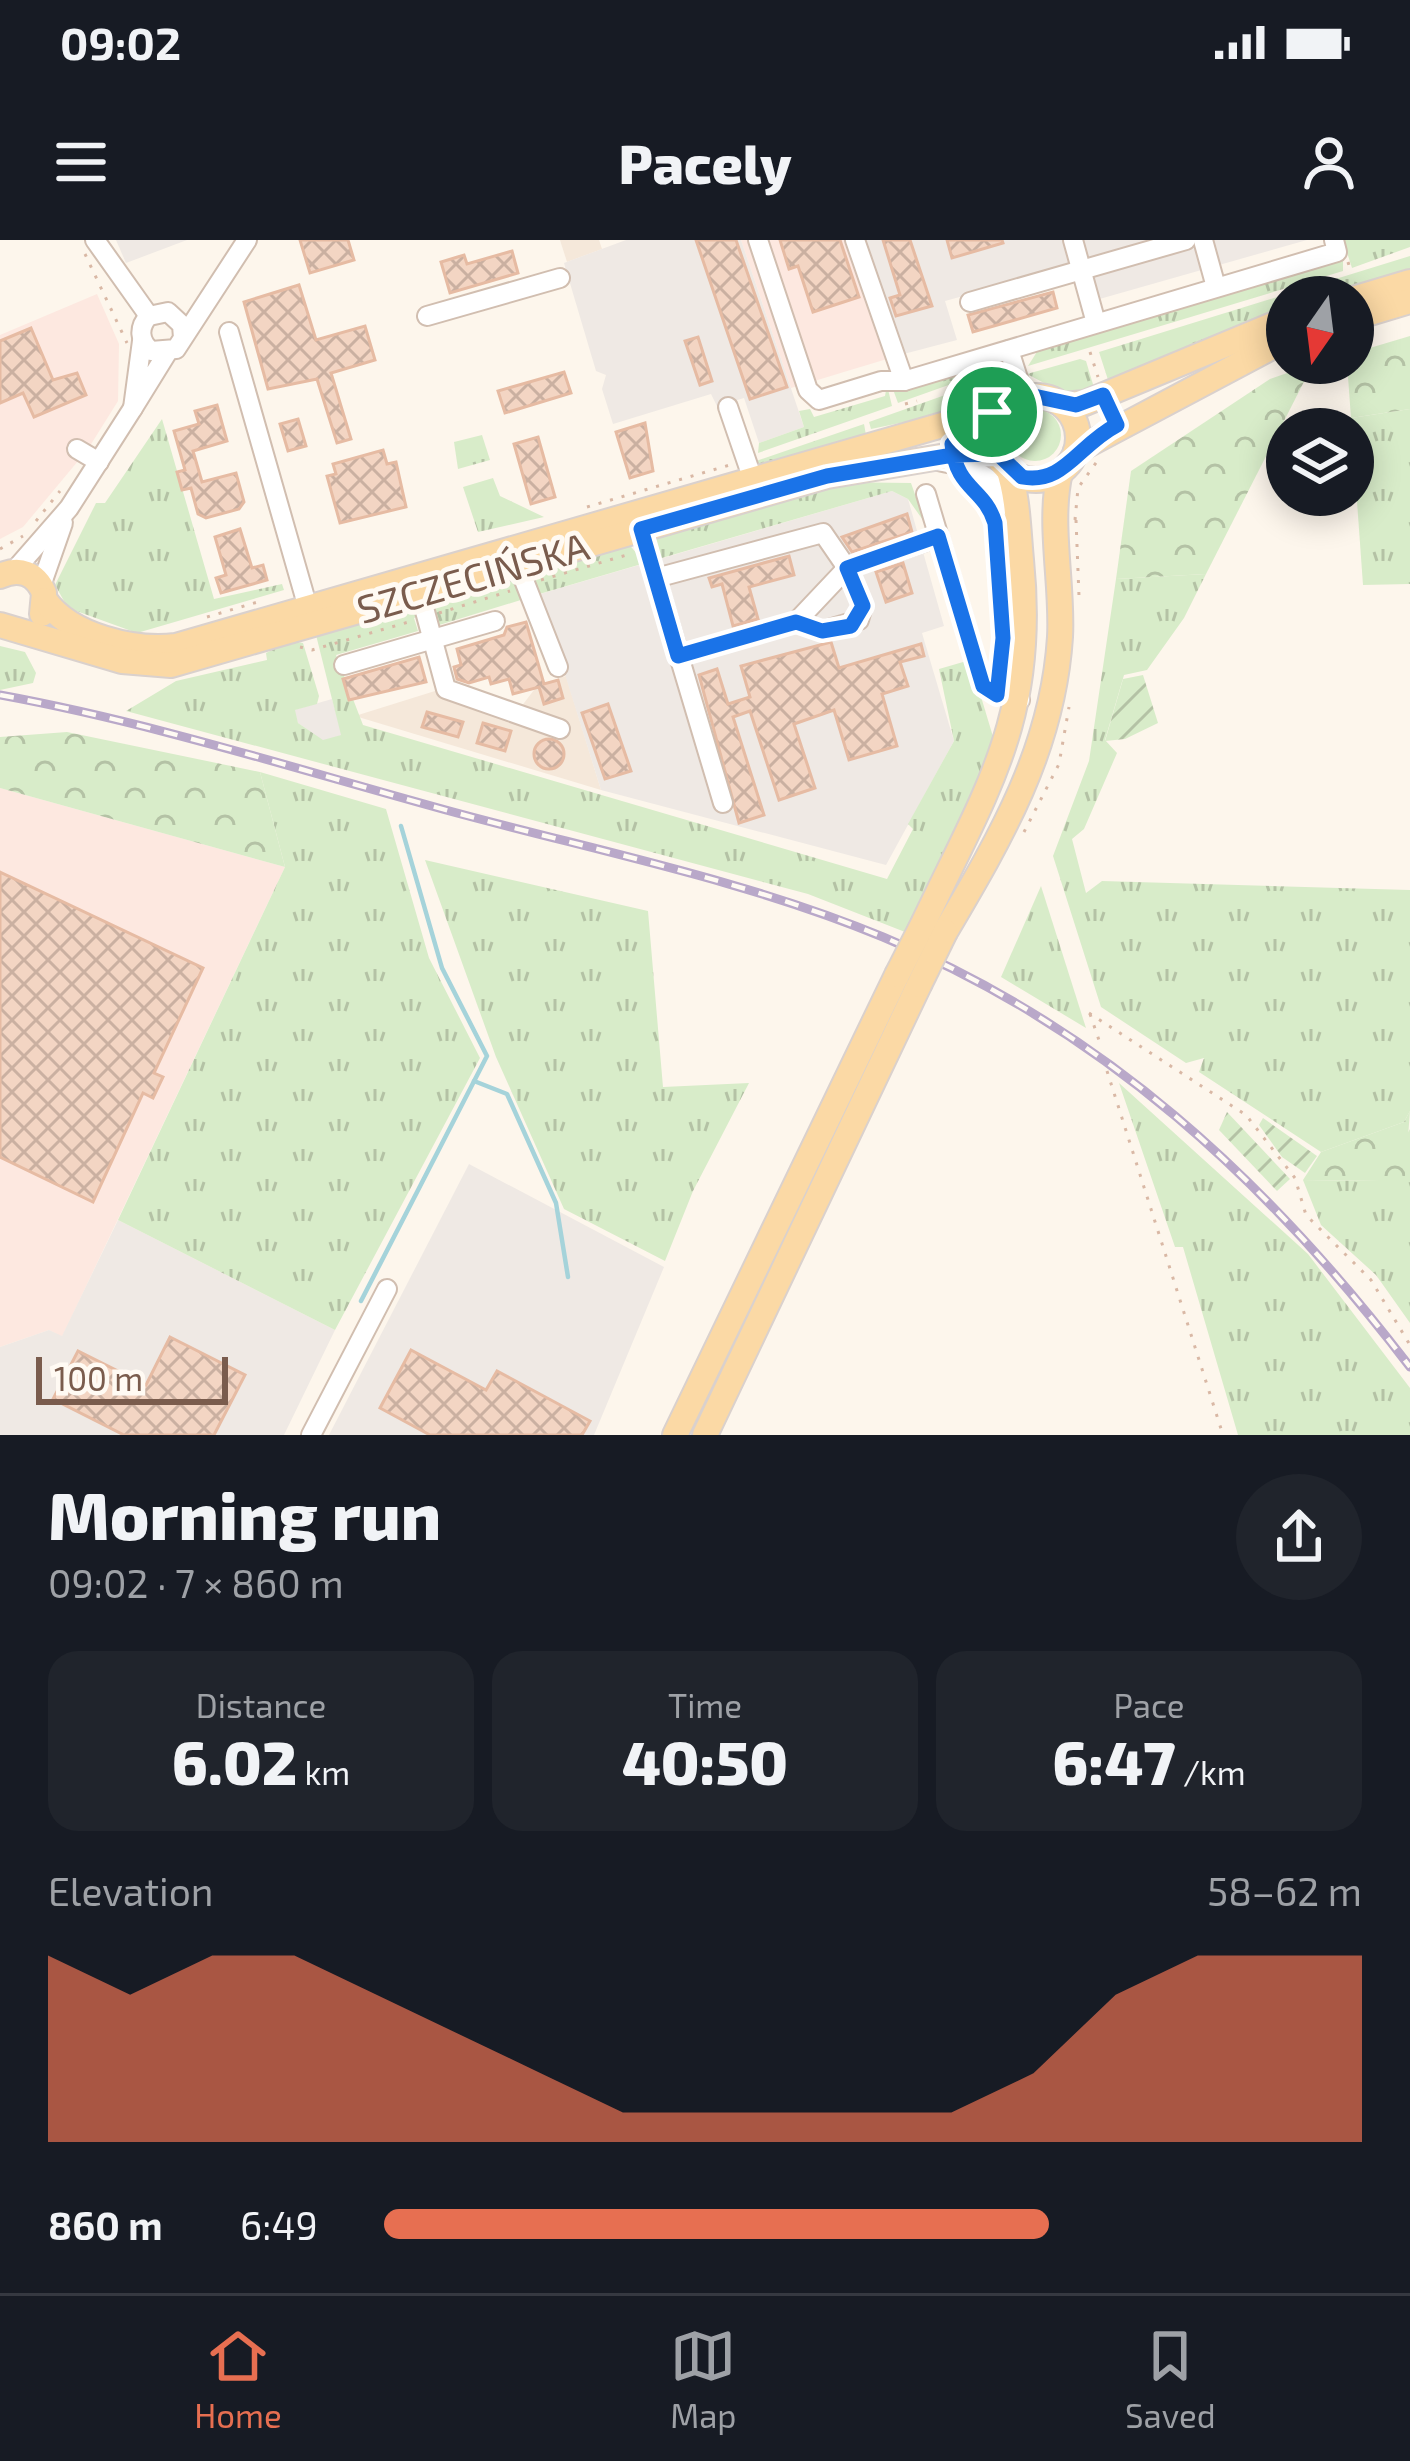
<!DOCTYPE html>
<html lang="en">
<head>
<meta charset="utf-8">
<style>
  body { margin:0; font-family:"Exo 2",sans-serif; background:#20242c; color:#f1f3f6; height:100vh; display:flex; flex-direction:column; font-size:45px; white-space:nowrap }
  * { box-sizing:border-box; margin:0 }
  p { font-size:39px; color:#9ea1a6 }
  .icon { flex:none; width:66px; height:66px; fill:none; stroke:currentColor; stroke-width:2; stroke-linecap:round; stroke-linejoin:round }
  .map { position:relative; height:1195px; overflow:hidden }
  .sheet { display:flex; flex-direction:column; background:#171b24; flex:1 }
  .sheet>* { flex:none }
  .needle { width:78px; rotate:194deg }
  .fabs { position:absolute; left:1266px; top:36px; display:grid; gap:24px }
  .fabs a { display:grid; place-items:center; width:108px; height:108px; border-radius:50%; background:#171b24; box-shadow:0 6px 30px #0003; font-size:60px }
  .scale { position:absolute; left:36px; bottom:30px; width:192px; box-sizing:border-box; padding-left:12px; border:6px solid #7a5c4d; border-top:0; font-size:33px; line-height:42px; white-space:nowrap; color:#7a5c4d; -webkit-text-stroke:9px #fffaf3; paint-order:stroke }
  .pin { position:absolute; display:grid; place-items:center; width:102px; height:102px; color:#fff; margin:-51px; border:6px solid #fff; border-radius:50%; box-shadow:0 3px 12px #0007 }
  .round { display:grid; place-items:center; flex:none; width:126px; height:126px; border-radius:63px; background:#20242c }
  .overview { display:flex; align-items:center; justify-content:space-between; height:204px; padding:0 48px }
  h1 { font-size:66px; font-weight:800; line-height:90px }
  .metrics { display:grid; grid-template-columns:repeat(3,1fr); gap:18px; height:204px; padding:12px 48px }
  .metrics div { display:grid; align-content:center; border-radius:30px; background:#20242c; text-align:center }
  .metrics b { font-size:60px; font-weight:800 }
  .metrics small { font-size:33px; font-weight:400 }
  .metrics p { font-size:33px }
  .chart { height:336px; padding:24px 48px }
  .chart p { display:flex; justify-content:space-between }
  .chart svg { width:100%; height:216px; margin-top:12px; fill:#e76f51; opacity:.7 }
  ul { padding:0 48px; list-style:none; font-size:39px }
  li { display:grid; grid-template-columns:192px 144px 1fr; align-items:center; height:90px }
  li i { height:30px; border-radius:15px; background:#e76f51 }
  .status { display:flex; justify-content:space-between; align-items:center; height:84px; padding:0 60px; background:#171b24; direction:ltr }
  .status svg { height:33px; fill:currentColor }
  header { display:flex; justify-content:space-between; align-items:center; height:156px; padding:0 48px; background:#171b24; font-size:54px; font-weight:800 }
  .tab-bar { display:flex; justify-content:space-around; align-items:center; height:168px; border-top:3px solid #363941; background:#171b24; font-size:33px; color:#9ea1a6 }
  .tab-bar a { display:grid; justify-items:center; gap:6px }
  .tab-bar .on { color:#e76f51 }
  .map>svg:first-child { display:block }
</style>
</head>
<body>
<div class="status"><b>09:02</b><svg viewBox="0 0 49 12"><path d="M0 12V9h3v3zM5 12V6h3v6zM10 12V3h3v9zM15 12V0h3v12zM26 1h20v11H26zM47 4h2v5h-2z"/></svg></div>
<header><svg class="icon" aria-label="menu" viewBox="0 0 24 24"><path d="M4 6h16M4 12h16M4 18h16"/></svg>Pacely<svg class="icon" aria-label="person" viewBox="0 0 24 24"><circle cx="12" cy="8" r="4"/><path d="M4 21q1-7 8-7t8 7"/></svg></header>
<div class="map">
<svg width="1410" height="1195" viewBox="0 0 1410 1195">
  <defs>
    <pattern id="grass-tufts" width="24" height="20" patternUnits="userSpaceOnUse" patternTransform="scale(3)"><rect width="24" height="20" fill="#d8ecc9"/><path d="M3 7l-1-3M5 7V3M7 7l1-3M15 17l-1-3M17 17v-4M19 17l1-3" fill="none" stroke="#b4c2a5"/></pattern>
    <pattern id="forest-crowns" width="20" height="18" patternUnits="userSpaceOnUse" patternTransform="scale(3)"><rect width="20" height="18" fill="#d8ecc9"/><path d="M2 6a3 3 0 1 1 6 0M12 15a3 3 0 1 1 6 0" fill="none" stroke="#b4c2a5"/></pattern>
    <pattern id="garden-furrows" width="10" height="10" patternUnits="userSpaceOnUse" patternTransform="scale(3)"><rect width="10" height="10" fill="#d8ecc9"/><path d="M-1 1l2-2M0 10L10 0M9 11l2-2" fill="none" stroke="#b4c2a5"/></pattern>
    <pattern id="building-cross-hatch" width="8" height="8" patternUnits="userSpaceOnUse" patternTransform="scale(3)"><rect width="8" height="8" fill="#f3d5c3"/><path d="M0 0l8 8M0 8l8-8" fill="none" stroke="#cab0a1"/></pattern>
  </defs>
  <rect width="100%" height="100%" fill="#fdf6ec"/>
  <!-- residential -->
  <g fill="#f5e8da">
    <polygon points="560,0 599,0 602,9 567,22"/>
    <polygon points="566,436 601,550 355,476 435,451 536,486 521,467 537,446"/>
  </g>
  <!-- commercial -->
  <g fill="#fde8e0">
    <polygon points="741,0 849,0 887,119 791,148"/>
    <polygon points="97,54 119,104 118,161 88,209 23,287 0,299 0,95"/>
    <polygon points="0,548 285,627 62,1097 49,1090 0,1107"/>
  </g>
  <!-- industrial -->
  <g fill="#efe9e4">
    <polygon points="116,0 187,0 126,23"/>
    <polygon points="626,0 741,0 804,187 759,203 744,158 717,166 711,154 613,184 602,149 606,135 596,131 564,23"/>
    <polygon points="861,0 1307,0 1096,60 1072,26 945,61 957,100 896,116"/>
    <polygon points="892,251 908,259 944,386 922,393 954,501 886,625 601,550 540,354"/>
    <polygon points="332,459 342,495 323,501 298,483 294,470"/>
    <polygon points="469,924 664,1027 594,1195 329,1195"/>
    <polygon points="118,980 335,1090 284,1195 0,1195 0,1107 49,1090 62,1096"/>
  </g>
  <!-- grass -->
  <g fill="url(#grass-tufts)">
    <polygon points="1343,0 1410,0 1410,7 1352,28"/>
    <polygon points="1343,12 1343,31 1028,126 1040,107"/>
    <polygon points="1410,16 1410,34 1333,57 1287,57 1287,72 1110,146 1099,112"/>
    <polygon points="1080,119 1086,121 1095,151 1065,154 1027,134"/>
    <polygon points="976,126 1000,135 957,142 898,163 891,144 897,151"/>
    <polygon points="1006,141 999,159 968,172 965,149"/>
    <polygon points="887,145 892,166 758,213 759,203 804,187 799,171 810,169 814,177 885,156"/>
    <polygon points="948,154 953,172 871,189 869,182"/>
    <polygon points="1410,169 1410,344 1363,345 1351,178"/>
    <circle cx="1035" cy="195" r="26"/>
    <polygon points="162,179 214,359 282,344 284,350 137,393 68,368 55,345 96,263 105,263"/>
    <polygon points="864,184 866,195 761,229 753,222"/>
    <polygon points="482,195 490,220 458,229 454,202"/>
    <polygon points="493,238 500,256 544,277 478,292 463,247"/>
    <polygon points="830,242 911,243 925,283 908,259 892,251 655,320 656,294"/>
    <polygon points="626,301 645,323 536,355 532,340 542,326"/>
    <polygon points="1206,334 1184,378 1147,430 1124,435 1105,500 1117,513 1084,589 1072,599 1086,653 1102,641 1410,650 1410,871 1404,882 1321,912 1199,832 1204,818 1186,823 1101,767 1053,616 1089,521 1116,339"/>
    <polygon points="504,337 518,344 524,359 436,386 432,369 438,357"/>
    <polygon points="403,367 419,376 414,378 418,391 336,415 363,485 887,639 913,589 908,584 954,501 939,429 970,420 994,500 969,603 928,701 808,654 126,471 176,441 267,420 266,413 290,401 303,403 319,456 317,464 295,470 298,483 323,500 341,495 316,395"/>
    <polygon points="0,406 25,412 36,433 33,443 0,450"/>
    <polygon points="260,532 386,569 429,718 480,818 335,1090 118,980 285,627"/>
    <polygon points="425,620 648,671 663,847 749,843 693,951 665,1021 564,969 496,817"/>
    <polygon points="1041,646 1086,788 1001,737"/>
    <polygon points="1119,843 1308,1014 1410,1148 1410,1195 1238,1195 1183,1007 1175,1007"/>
    <polygon points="1410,889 1410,1083 1376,1035 1321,985 1303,940 1379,941"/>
  </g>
  <!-- forest -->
  <g fill="url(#forest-crowns)">
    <polygon points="1410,96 1410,169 1351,178 1347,123 1353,123 1353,113"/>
    <polygon points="1313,124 1206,334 1116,339 1131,231 1270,139"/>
    <polygon points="67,492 260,532 285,627 0,548 0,497"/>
    <polygon points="1410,871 1403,962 1384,962 1379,941 1303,940 1321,912 1404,882"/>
  </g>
  <!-- garden -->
  <g fill="url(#garden-furrows)">
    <polygon points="1143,435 1158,483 1125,499 1105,501 1123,439"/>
    <polygon points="1227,872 1290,939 1277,951 1219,890"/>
    <polygon points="1263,878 1317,916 1305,933 1282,917 1259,885"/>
  </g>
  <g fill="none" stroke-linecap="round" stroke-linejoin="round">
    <!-- stream -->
    <g stroke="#a5d3da" stroke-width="4.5">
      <polyline points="474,841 507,854 556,963 568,1037"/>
      <polyline points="361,1061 487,816 442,728 401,586"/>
    </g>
  </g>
  <!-- building -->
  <g fill="url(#building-cross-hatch)" stroke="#e6bba3" stroke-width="3">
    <polygon points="300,0 348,0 354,20 310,33"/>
    <polygon points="696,0 736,0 787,147 750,159"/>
    <polygon points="780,0 840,0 859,57 813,72 798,26 789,29"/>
    <polygon points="883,0 910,0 932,66 896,76 890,58 900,55"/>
    <polygon points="947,0 1002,0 1003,3 952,18"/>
    <polygon points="512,11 518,33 450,53 441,22 464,15 467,24"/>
    <polygon points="299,45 316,100 365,86 375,120 331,133 351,199 337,203 317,139 268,149 244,62"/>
    <polygon points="1053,52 1057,68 973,92 968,75"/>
    <polygon points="31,88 53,140 77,133 86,155 34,177 23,153 0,163 0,101"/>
    <polygon points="698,97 712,141 700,145 685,101"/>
    <polygon points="564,132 571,153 505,173 498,151"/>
    <polygon points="217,165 227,201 193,211 202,242 236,233 244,262 239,269 206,278 198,274 191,248 182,250 177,232 185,230 174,191 199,184 195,171"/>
    <polygon points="298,179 306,206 288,211 280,184"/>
    <polygon points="645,183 653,231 630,238 616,192"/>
    <polygon points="538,197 555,257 531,264 514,204"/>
    <polygon points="383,210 387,224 396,222 406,267 340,283 327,236 336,234 333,224"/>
    <polygon points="907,274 912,292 852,312 842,297"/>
    <polygon points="240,289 252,328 263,325 267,340 221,353 216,338 226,335 215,297"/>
    <polygon points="789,316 794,335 749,347 758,379 733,386 722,344 712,347 709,338"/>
    <polygon points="903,323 912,353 886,362 876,332"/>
    <polygon points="526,382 544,444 558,440 563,458 544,464 539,447 513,454 509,439 491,444 489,437 469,443 457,439 454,427 461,425 457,409 504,395 507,387"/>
    <polygon points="831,402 839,428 921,404 924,416 900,422 908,446 882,454 897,506 849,520 834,470 794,484 815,548 779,560 750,471 733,477 764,575 739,583 699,435 717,429 728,464 750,457 741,426"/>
    <polygon points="419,417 426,442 349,460 343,439"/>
    <polygon points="608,464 631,531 605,539 582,473"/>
    <polygon points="427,472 463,482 458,497 422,487"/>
    <polygon points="483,483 511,491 505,511 477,503"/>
    <circle cx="549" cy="514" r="15"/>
    <polygon points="0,632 203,728 154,833 163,837 153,858 143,853 93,962 0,917"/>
    <polygon points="170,1097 245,1135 214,1195 124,1195 53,1159 78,1111 146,1145"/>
    <polygon points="411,1110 486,1150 497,1131 590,1181 582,1195 430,1195 380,1168"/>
  </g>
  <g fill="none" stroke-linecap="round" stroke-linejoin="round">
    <!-- minor casing -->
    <g stroke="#d1beb0" stroke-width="22">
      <g id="minor">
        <polyline points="95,0 149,76"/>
        <polyline points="758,0 808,150 819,160 881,141 904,141 1337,12 1334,0"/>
        <polyline points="855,0 904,141"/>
        <polyline points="1073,0 1096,83"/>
        <polyline points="1203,0 1216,47"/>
        <polyline points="970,62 1186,0"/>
        <polyline points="427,76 560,38"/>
        <polyline points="229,92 308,368"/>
        <path d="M183 98 182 85 168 72 149 76C138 87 139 101 151 111L176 109 247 0"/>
        <polyline points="142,101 133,168 167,113"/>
        <polyline points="1009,110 1024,157"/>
        <polyline points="728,167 752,237"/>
        <polyline points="77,209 99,222"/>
        <path d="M938 221C974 228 994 234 1011 268"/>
        <polyline points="926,254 983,445 1020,460"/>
        <polyline points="641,289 723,563"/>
        <polyline points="518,325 558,427"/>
        <polyline points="14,331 69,268 133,168"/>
        <polyline points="656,338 823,293 847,328 938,297"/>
        <polyline points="41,346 63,283"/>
        <polyline points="420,353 446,449 560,489"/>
        <polyline points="678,416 796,382 847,328 863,366 859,380 822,391 796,382"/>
        <polyline points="344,425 495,381"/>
        <polyline points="311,1195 387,1049"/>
      </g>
    </g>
    <!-- major casing -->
    <g stroke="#dad1cd" stroke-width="28">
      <g id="major">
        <polyline points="1353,59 1410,42"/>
        <polyline points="1353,78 1410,61"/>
        <circle cx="1036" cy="198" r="42"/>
        <polyline points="1063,165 1085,163 1287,79"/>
        <polyline points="1076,211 1287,99"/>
        <path d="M0 336C19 327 36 333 44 353L42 374"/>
        <path d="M45 360C70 396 134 411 176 406L1008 166"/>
        <polyline points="0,385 122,421 171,425 827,236 964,213 998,214"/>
        <path d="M924 682C988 547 1037 476 1021 320 1018 289 1018 257 1008 228"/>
        <path d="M945 692C1001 597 1053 509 1060 397 1063 344 1048 283 1060 232"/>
        <polyline points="675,1195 897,735"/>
        <polyline points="705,1195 919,745"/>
      </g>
    </g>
    <!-- path -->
    <g stroke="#d9b8a5" stroke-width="3" stroke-dasharray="3 9" stroke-linecap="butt">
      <polyline points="85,14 127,103"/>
      <polyline points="1348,22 1351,32"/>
      <polyline points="1090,112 1098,137"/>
      <polyline points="955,147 959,163"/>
      <polyline points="905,164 917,161"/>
      <polyline points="965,244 989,268 995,283 1001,283"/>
      <polyline points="587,267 733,224"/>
      <polyline points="1075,280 1078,248 1098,220"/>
      <polyline points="1076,280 1079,356"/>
      <polyline points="36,281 60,251"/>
      <polyline points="995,285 1003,398 999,437"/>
      <polyline points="0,309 23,296"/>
      <polyline points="541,340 630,314"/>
      <polyline points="439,373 510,351"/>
      <polyline points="207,377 261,361"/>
      <polyline points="300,407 312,410 412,381"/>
      <polyline points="1024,592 1059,524 1069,467"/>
      <polyline points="1089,773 1246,875 1295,938 1306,975 1371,1040 1410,1105"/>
      <polyline points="1090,774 1101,806"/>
      <polyline points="1107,831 1223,1195"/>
    </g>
    <!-- minor -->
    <use href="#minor" stroke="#fff" stroke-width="18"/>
    <!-- major -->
    <use href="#major" stroke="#fbd9a5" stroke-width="24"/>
    <!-- rail casing -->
    <g stroke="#b9a8c9" stroke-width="9">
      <path id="rail" d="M0 455C154 483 306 532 457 573 598 611 748 641 883 697 1103 788 1268 941 1410 1127"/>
    </g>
    <!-- rail -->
    <use href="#rail" stroke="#fffaf3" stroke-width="4.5" stroke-dasharray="14" stroke-linecap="butt"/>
    <!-- major-bridge casing -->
    <g stroke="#dad1cd" stroke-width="28" stroke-linecap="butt">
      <g id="major-bridge">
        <polyline points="897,735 924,682"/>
        <polyline points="919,745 945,692"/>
      </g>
    </g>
    <!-- major-bridge -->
    <use href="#major-bridge" stroke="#fbd9a5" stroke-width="24"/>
  </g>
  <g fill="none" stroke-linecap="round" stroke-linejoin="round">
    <!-- route casing -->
    <g stroke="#fff" stroke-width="24">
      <path id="route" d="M992 172 964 181 968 191 952 204C956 250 984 247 995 283L1003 398 997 455 983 446 938 296 847 328 863 366 851 386 822 391 796 382 678 416 641 289 827 236 953 215 998 214 1022 237C1064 245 1078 205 1117 185L1103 155 1076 165 1034 156 992 172"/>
    </g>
    <!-- route -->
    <use href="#route" stroke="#1a73e8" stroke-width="15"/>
  </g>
  <g text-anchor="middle" stroke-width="10" stroke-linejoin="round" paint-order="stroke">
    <!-- street labels -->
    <g font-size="39" fill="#7a5c4d" stroke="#fffaf3">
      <text transform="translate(473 338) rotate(-16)" y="14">SZCZECIŃSKA</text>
    </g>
  </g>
</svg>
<div class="fabs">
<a><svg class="needle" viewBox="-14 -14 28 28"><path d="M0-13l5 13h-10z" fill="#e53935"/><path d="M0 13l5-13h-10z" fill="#9ea1a6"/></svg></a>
<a><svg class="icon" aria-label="layers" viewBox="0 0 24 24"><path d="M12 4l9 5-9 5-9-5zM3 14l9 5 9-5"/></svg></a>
</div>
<div class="scale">100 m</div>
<div class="pin" style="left:992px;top:172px;background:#1e9e55"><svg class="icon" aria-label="arrive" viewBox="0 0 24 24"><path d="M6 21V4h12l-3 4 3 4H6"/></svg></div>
</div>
<section class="sheet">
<div class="overview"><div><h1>Morning run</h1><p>09:02 · 7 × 860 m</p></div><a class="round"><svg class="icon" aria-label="share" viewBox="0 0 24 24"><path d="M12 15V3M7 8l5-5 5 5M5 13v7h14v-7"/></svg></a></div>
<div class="metrics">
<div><p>Distance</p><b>6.02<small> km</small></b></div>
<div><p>Time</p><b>40:50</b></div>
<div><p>Pace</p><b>6:47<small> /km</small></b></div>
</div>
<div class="chart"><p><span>Elevation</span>58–62 m</p>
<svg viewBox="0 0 160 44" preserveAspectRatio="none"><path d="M0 44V6L10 14L20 6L30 6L40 14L50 22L60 30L70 38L80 38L90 38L100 38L110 38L120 30L130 14L140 6L150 6L160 6V44z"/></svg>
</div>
<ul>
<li><b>860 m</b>6:49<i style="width:68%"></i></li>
</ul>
</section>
<nav class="tab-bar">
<a class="on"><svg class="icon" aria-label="home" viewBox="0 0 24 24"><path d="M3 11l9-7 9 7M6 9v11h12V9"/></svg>Home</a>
<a><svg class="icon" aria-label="map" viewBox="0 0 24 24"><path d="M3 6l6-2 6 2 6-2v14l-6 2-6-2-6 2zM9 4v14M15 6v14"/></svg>Map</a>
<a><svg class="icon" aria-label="saved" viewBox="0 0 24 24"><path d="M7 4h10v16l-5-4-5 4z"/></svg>Saved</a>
</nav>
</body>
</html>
